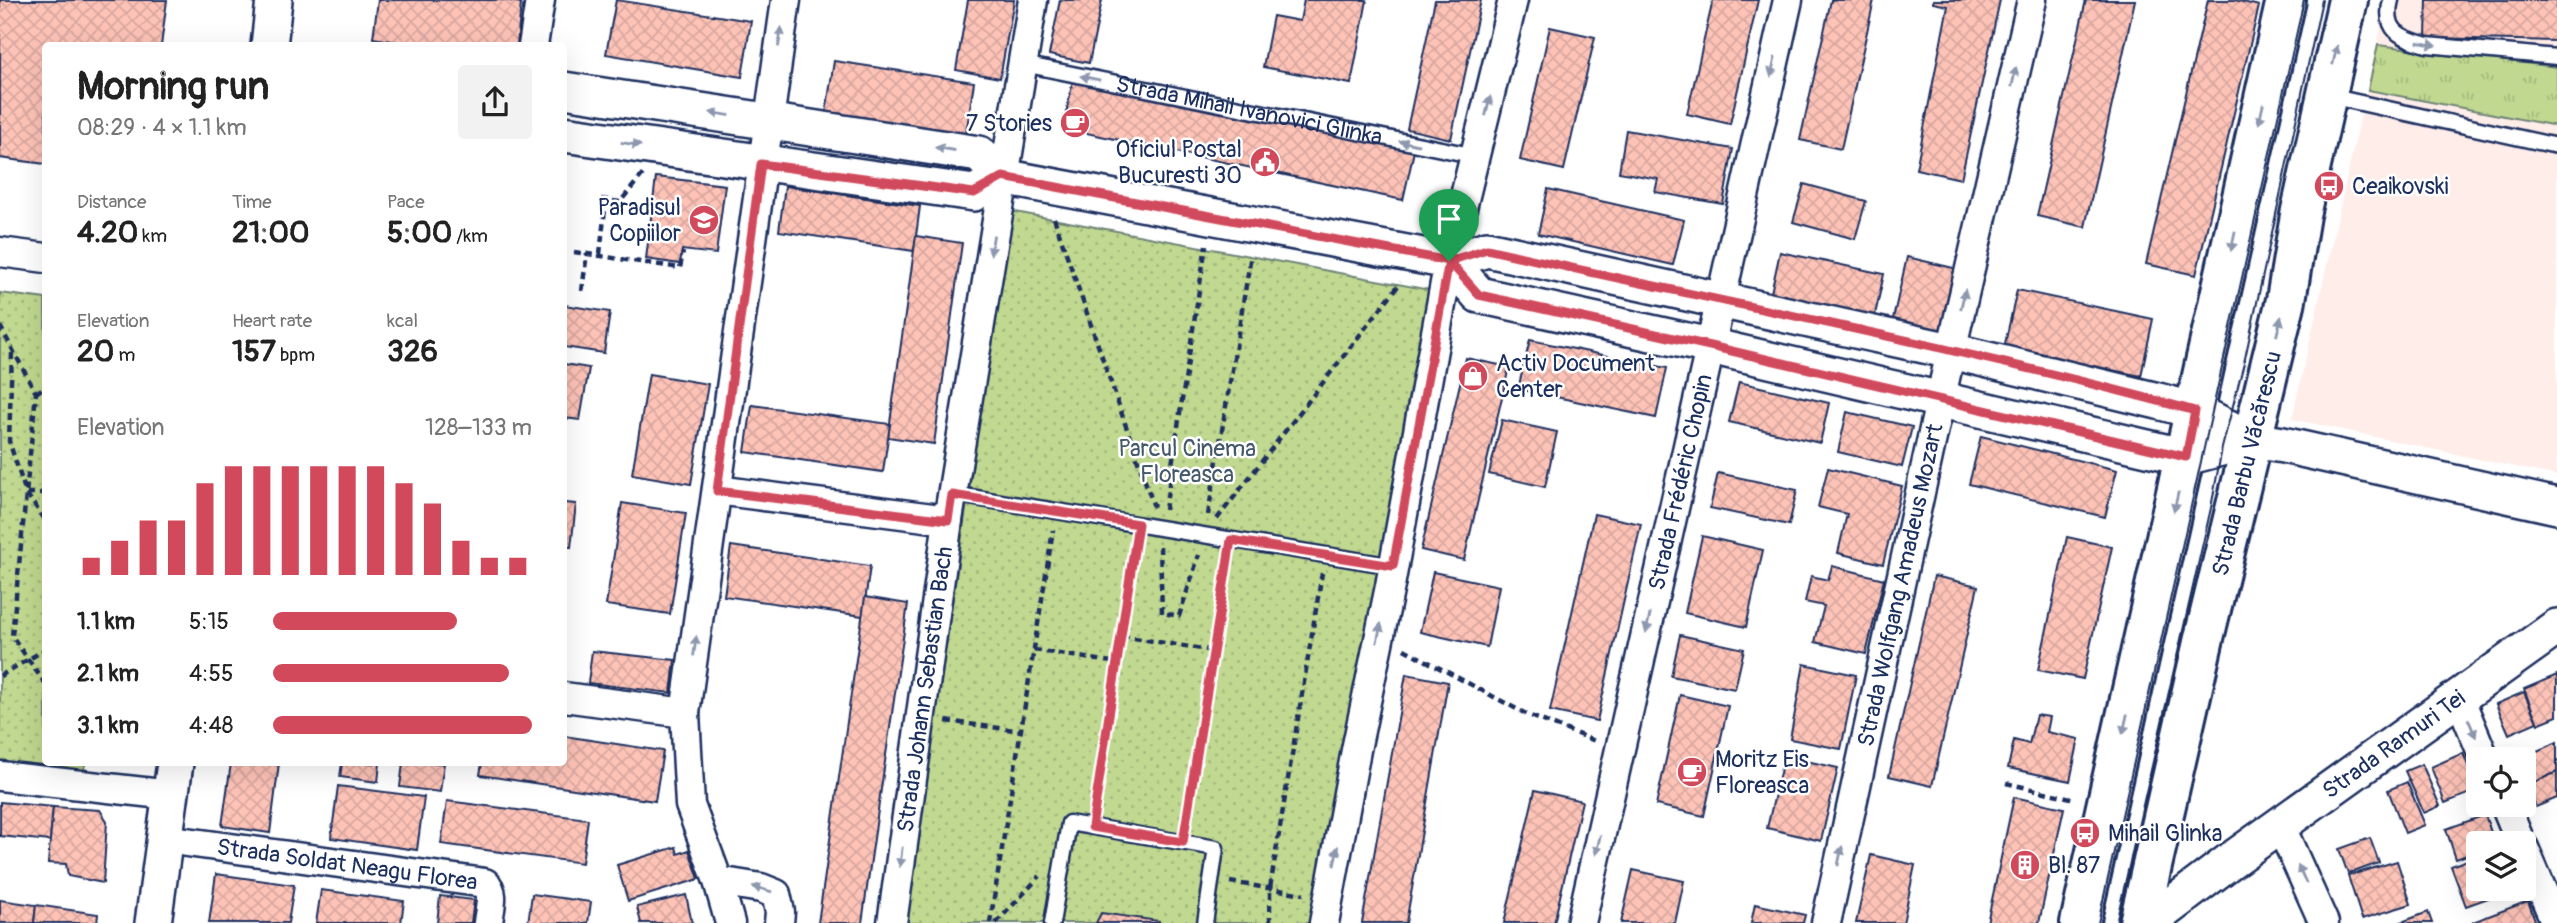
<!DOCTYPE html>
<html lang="en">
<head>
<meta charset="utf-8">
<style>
  body { margin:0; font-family:Pangolin,sans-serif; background:#f2f2f2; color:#222; height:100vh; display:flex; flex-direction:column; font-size:26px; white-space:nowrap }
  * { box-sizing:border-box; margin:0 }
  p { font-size:23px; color:#767676 }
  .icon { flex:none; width:38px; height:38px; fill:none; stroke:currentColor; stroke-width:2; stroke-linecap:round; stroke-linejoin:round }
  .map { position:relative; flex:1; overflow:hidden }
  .drawer { position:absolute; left:42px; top:42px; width:525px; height:724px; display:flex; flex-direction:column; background:#fff; border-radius:7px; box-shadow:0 7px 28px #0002 }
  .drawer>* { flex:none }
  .tools { position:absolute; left:2466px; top:747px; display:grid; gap:14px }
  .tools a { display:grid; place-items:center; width:70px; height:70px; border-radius:7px; background:#fff; box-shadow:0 7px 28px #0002; font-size:35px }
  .pin { position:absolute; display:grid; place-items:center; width:60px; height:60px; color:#fff; margin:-72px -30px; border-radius:50% 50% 50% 0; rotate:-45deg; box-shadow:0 0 7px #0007 }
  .pin .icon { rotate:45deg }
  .round { display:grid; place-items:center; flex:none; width:74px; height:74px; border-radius:7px; background:#f2f2f2 }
  .overview { display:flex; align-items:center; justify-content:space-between; height:119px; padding:0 35px }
  h1 { font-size:38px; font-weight:700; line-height:52px }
  .stats { display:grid; grid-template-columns:repeat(3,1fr); gap:10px; height:119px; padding:7px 35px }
  .stats div { display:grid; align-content:center }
  .stats b { font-size:30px; font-weight:700 }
  .stats small { font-size:19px; font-weight:400 }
  .stats p { font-size:19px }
  .chart { height:196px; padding:14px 35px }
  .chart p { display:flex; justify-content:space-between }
  .chart svg { width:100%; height:126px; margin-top:7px; stroke:#d1495b; stroke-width:6 }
  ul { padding:0 35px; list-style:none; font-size:23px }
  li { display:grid; grid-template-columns:112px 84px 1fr; align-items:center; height:52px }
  li i { height:18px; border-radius:9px; background:#d1495b }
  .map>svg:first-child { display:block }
</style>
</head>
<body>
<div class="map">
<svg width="2557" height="923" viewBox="0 0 2557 923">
  <defs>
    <pattern id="grass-tufts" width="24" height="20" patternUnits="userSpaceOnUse" patternTransform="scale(1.75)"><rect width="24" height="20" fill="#c0d88f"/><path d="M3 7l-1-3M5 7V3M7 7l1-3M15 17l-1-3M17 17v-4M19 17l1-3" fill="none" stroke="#a4ba7e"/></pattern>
    <pattern id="park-dots" width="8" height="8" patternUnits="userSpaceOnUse" patternTransform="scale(1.75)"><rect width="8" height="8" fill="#c0d88f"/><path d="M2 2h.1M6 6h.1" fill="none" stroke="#a4ba7e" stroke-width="1.8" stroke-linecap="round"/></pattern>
    <pattern id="building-cross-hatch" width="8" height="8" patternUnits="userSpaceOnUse" patternTransform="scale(1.75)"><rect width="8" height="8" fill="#fec3b7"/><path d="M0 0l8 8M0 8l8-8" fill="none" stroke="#d9a8a0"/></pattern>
  </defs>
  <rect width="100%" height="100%" fill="#fff"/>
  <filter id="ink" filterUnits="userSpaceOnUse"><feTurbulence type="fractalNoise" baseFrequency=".0143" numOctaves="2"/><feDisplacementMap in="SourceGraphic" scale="14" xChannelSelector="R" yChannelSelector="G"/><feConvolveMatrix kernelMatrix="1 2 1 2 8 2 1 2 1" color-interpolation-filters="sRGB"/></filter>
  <g filter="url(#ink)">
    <!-- built -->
    <polygon fill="#ffede9" points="2387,0 2557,0 2557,476 2292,419"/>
    <!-- grass -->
    <polygon fill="url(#grass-tufts)" stroke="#6e8476" stroke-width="2" points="2378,45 2557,67 2557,126 2368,90"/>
    <!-- park -->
    <g fill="url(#park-dots)" stroke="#6e8476" stroke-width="2">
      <polygon points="1010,211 1435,291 1313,923 905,923"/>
      <polygon points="0,293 45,299 46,763 85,763 82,786 0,776"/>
    </g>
    <!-- building -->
    <g fill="url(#building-cross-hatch)" stroke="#1b2f5e" stroke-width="2">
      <polygon points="0,0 167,0 161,46 46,46 46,164 0,158"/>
      <polygon points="378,0 505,0 521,3 517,46 421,46 373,38"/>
      <polygon points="616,0 751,21 742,77 606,54"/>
      <polygon points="968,0 1014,0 1000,78 956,70"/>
      <polygon points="1060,0 1102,0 1089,63 1049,55"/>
      <polygon points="1304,0 1367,0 1351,84 1263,67 1273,16 1300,21"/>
      <polygon points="1435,0 1481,0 1451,139 1407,129"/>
      <polygon points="1713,0 1758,0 1730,124 1687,114"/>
      <polygon points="1831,0 1874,0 1841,149 1800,140"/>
      <polygon points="1933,0 2000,0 1961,179 1916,169 1948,6 1933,3"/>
      <polygon points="2086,0 2135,0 2085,227 2037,216"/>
      <polygon points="2208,0 2235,0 2259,6 2196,275 2146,264"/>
      <polygon points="2427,0 2557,0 2557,41 2426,38"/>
      <polygon points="1550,27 1595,37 1564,170 1520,160"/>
      <polygon points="834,61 974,82 965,141 825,119"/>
      <polygon points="1073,80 1414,151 1403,200 1063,128"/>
      <polygon points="1626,130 1733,149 1723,204 1655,192 1658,179 1619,172"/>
      <polygon points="656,177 725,185 716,254 682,250 680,264 646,259"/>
      <polygon points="1804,184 1866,201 1855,239 1793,222"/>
      <polygon points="785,186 920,206 914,251 779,231"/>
      <polygon points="1548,189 1684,220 1673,265 1538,234"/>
      <polygon points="916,236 962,243 934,444 888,437"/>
      <polygon points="1780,252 1884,274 1873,324 1769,302"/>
      <polygon points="1907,257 1966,271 1952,333 1893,319"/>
      <polygon points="2017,290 2153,319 2141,376 2004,348"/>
      <polygon points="564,305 610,312 604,353 564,347"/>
      <polygon points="1530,340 1667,368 1656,418 1518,389"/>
      <polygon points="1466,358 1509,367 1464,560 1421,550"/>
      <polygon points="564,364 589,368 580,420 564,418"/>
      <polygon points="649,374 708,384 691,484 632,474"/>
      <polygon points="1739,382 1829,403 1820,443 1729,422"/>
      <polygon points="752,405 890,424 883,472 745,452"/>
      <polygon points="1847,412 1912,427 1902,467 1838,452"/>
      <polygon points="1502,420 1557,432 1545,487 1489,474"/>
      <polygon points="1981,436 2117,470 2105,517 1969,484"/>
      <polygon points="1828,468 1902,486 1883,564 1838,553 1847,514 1818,507"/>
      <polygon points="1718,473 1797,490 1789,525 1710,508"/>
      <polygon points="564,503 576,504 571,547 564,546"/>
      <polygon points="622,503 686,513 670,614 606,605"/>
      <polygon points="1594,514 1641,524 1597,721 1550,711"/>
      <polygon points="1702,536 1763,550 1746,627 1685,613"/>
      <polygon points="2067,537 2112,547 2083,679 2038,670"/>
      <polygon points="731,546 870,566 863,616 724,596"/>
      <polygon points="1832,566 1884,579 1866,654 1815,642 1824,606 1805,602 1811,576 1828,580"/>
      <polygon points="1433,572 1499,586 1487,647 1420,632"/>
      <polygon points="1934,576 1978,586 1932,786 1889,776"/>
      <polygon points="865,597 908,604 881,789 862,923 818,923"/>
      <polygon points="1680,635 1744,649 1735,689 1671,676"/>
      <polygon points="592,651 675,660 671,693 588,683"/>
      <polygon points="1804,664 1856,675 1841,749 1790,739"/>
      <polygon points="1406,674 1448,682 1406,923 1362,923"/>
      <polygon points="2557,675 2557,716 2538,724 2524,689"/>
      <polygon points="2524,692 2537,722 2509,734 2496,704"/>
      <polygon points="1680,695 1728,706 1704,816 1656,805"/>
      <polygon points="2036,715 2050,717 2047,732 2079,739 2070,781 2008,768 2014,740 2029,744"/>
      <polygon points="564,736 663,751 655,801 480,775 482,763 564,763"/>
      <polygon points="2557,742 2557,772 2526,786 2524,779 2524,760 2517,760"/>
      <polygon points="2463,753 2478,790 2445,803 2431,767"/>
      <polygon points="1784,756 1838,768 1821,841 1767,828"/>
      <polygon points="231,763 279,763 270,833 222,826"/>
      <polygon points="342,763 380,763 378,782 340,777"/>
      <polygon points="403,763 444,763 440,792 400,787"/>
      <polygon points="2422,764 2440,806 2424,813 2405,771"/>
      <polygon points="2557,772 2557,798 2536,807 2526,786"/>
      <polygon points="2407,782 2425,825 2405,833 2388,790"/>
      <polygon points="338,786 424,797 417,850 331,838"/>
      <polygon points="1535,790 1582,801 1554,923 1504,923"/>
      <polygon points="2014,797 2064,808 2039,923 1987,923"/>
      <polygon points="447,801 588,819 582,863 441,844"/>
      <polygon points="0,802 53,807 50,841 0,836"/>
      <polygon points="53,807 100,810 107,821 103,883 68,876 66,864 48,863"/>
      <polygon points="2485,815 2495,844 2478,844 2478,851 2456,859 2446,829"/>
      <polygon points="2370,838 2379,863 2348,874 2339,849"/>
      <polygon points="676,847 678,854 689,850 699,879 628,901 617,865"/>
      <polygon points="1871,855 1915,865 1903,923 1856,923"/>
      <polygon points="2478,856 2478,889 2513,889 2466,906 2451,866"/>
      <polygon points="2397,861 2411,904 2362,919 2348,876"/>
      <polygon points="1633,870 1684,881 1675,923 1621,923"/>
      <polygon points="216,874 294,885 288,923 209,923"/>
      <polygon points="321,890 404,901 401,923 316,923"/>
      <polygon points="532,894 591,902 588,923 528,923"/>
      <polygon points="686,895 692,923 641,923 637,907"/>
      <polygon points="440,896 474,900 471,923 437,923"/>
      <polygon points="0,900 36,905 34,923 0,923"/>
      <polygon points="2528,901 2536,923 2473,923 2473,922"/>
      <polygon points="1755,904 1805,915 1803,923 1751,923"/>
      <polygon points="36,905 98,914 97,923 34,923"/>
      <polygon points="2428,912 2432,923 2399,923"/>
      <polygon points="1101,913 1159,921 1159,923 1096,923"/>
    </g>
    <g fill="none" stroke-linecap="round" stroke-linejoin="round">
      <!-- service casing -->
      <g stroke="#1b2f5e" stroke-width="19">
        <g id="service">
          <path d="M2391 0C2383 31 2401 38 2427 45L2557 57"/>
          <path id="s1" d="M1023 64 1476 156"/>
          <polyline points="2329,96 2557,146"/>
          <polyline points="952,494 1393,566"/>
          <polyline points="1052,923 1069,823 1216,848 1205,923"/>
        </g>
      </g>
      <!-- minor casing -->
      <g stroke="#1b2f5e" stroke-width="33">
        <g id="minor">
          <polyline points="533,46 540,0"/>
          <polyline points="0,252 46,258"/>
          <polyline points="717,490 948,520"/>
          <polyline points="564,697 685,713"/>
          <polyline points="2459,697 2485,760"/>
          <polyline points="0,776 171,795"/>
          <polyline points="2505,805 2521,844"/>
          <polyline points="2280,825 2324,923"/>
          <path id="s2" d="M165 839 485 883C496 892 489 910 488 923"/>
          <polyline points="2524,848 2556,923"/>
          <polyline points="718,881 761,888 776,894 780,912 779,923"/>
          <polyline points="730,923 718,881 690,805 685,713 786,0"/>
          <path id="s3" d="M892 923 948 520 1033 0"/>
          <polyline points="1324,923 1356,750 1390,586 1449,261 1513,0"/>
          <path id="s4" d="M1581 923 1788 0"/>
          <path id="s5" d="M1826 923 1951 351 2032 0"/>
        </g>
      </g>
      <!-- tertiary casing -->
      <g stroke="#1b2f5e" stroke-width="40">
        <g id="tertiary">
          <polyline points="269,46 274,0"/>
          <polyline points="564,90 979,154 1003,177 1449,261 1487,249 1951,351 2158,401 2195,411 2252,440 2283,445 2557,506"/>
          <polyline points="564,134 974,193 1003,177"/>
          <polyline points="1449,261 1479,295 1710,346 2186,457 2252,440"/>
          <polyline points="153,923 175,763"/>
          <path id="s6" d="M2148 923 2230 861 2557 627"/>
        </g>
      </g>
      <!-- primary casing -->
      <g stroke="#1b2f5e" stroke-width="44">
        <g id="primary">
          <polyline points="2080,923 2286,0"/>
          <path id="s7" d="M2139 923 2204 638 2286 300 2300 215 2348 0"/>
        </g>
      </g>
      <!-- path -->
      <g stroke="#1b2f5e" stroke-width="4.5" stroke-dasharray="7 5" stroke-linecap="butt">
        <polyline points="601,199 620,202 643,174"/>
        <polyline points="1054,218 1154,507"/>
        <polyline points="574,252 680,268 683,252"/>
        <polyline points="600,254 606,200"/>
        <polyline points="582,291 587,253"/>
        <polyline points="0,326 36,393 12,636 46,685"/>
        <polyline points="12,353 9,441 26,493 46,521"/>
        <polyline points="36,393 46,386"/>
        <polyline points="27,493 46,493"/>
        <polyline points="1165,510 1206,245"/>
        <polyline points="1208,515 1251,255"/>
        <polyline points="1217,519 1401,282"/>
        <polyline points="1160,546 1162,613 1179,616 1199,555"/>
        <polyline points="1122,636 1214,651"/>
        <polyline points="1404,649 1528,715 1595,741"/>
        <polyline points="1034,650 1118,663"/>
        <polyline points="0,676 46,649"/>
        <polyline points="946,721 1022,731"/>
        <polyline points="2006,783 2075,799"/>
        <polyline points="1095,809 1135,544"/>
        <polyline points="1186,824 1228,556"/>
        <polyline points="1230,882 1304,894"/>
        <polyline points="990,923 1053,530"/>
        <polyline points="996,923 1040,876"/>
        <polyline points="1270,923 1270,888 1322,573"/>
      </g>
      <!-- service -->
      <use href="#service" stroke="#fff" stroke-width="14"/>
      <!-- minor -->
      <use href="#minor" stroke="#fff" stroke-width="28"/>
      <!-- tertiary -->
      <use href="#tertiary" stroke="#fff" stroke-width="35"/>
      <!-- primary -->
      <use href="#primary" stroke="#fff" stroke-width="38"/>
      <!-- tram -->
      <g stroke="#1b2f5e" stroke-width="2">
        <polyline points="2098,923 2304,0"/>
        <polyline points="2116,923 2211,508 2222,448 2244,363 2322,0"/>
      </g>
    </g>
    <!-- one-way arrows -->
    <defs><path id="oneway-solid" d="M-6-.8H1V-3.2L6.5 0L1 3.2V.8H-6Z" transform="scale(1.75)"/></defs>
    <g fill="#8d97ae">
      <use href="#oneway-solid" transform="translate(780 37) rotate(-81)"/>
      <use href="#oneway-solid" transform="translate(2427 44) rotate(10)"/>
      <use href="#oneway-solid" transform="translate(2335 55) rotate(-77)"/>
      <use href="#oneway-solid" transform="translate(1773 67) rotate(103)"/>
      <use href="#oneway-solid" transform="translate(2014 77) rotate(-77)"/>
      <use href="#oneway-solid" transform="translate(1090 78) rotate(-168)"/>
      <use href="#oneway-solid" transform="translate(1488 106) rotate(-76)"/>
      <use href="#oneway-solid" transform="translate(720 114) rotate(-171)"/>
      <use href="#oneway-solid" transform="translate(2261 114) rotate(103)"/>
      <use href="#oneway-solid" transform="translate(1409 143) rotate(-168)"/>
      <use href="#oneway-solid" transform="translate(631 144) rotate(9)"/>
      <use href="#oneway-solid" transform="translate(945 149) rotate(-171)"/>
      <use href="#oneway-solid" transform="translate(2233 241) rotate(102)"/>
      <use href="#oneway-solid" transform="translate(992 245) rotate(99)"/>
      <use href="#oneway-solid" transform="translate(1963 299) rotate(-77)"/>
      <use href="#oneway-solid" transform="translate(2279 326) rotate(-76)"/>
      <use href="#oneway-solid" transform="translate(2176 502) rotate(103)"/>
      <use href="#oneway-solid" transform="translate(1648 623) rotate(103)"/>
      <use href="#oneway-solid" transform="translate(1379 633) rotate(-78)"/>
      <use href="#oneway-solid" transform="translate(695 646) rotate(-82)"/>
      <use href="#oneway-solid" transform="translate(2125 724) rotate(103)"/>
      <use href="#oneway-solid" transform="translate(2472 728) rotate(67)"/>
      <use href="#oneway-solid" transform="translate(1598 845) rotate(103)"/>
      <use href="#oneway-solid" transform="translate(1336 856) rotate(-79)"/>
      <use href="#oneway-solid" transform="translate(1840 856) rotate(-78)"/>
      <use href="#oneway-solid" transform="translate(901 857) rotate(97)"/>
      <use href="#oneway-solid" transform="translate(2302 874) rotate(-114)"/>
      <use href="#oneway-solid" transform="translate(762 889) rotate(-164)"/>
    </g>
  </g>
  <g fill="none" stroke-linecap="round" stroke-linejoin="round" filter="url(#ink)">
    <!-- route casing -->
    <g stroke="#fff" stroke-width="14">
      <path id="route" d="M1449 261 1003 177 974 193 761 164 717 491 948 520 952 495 1138 524 1092 827 1183 842 1231 540 1393 566 1449 261 1487 249C1723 303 1962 347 2195 411L2186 457 1710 346 1479 295 1449 261"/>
    </g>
    <!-- route -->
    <use href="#route" stroke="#d1495b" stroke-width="9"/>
  </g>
  <!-- icons -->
  <defs>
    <g id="cafe-disc" transform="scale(1.575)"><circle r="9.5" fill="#d1495b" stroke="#fff"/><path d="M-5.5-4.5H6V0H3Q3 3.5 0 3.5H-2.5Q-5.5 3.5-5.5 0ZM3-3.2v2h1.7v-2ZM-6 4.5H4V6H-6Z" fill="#fff"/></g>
    <g id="civic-disc" transform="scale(1.575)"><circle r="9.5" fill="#d1495b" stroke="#fff"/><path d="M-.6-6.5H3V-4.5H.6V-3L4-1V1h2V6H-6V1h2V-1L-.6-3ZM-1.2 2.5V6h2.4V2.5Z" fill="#fff"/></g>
    <g id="bus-disc" transform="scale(1.575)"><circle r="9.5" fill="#d1495b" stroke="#fff"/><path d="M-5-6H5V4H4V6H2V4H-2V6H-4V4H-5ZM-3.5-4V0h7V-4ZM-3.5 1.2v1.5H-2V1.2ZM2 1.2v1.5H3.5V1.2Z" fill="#fff"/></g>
    <g id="school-disc" transform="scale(1.575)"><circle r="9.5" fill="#d1495b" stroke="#fff"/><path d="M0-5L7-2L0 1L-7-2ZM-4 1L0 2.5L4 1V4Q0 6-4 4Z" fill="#fff"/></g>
    <g id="shop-disc" transform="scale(1.575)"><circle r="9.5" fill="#d1495b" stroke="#fff"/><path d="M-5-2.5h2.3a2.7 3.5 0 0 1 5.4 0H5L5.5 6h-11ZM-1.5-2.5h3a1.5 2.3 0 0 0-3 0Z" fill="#fff"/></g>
    <g id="building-disc" transform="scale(1.575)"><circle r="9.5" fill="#d1495b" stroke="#fff"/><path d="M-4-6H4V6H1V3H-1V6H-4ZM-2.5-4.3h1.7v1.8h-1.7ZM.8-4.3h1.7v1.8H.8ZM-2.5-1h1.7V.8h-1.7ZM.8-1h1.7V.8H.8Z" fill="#fff"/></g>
  </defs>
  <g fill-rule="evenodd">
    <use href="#cafe-disc" x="1075" y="123"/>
    <use href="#civic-disc" x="1265" y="162"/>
    <use href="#bus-disc" x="2329" y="186"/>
    <use href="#school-disc" x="704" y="220"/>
    <use href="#shop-disc" x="1473" y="376"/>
    <use href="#cafe-disc" x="1692" y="772"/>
    <use href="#bus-disc" x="2085" y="833"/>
    <use href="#building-disc" x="2025" y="865"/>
  </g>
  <g text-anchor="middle" stroke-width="5" stroke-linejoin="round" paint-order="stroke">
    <!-- street labels -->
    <g font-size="23" fill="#1b2f5e" stroke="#fff">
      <text dy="8" stroke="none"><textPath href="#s1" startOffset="231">Strada Mihail Ivanovici Glinka</textPath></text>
      <text dy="8" stroke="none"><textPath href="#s7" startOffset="472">Strada Barbu Văcărescu</textPath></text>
      <text dy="8" stroke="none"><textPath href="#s4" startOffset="452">Strada Frédéric Chopin</textPath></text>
      <text dy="8" stroke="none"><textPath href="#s5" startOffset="346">Strada Wolfgang Amadeus Mozart</textPath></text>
      <text dy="8" stroke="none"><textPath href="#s3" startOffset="236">Strada Johann Sebastian Bach</textPath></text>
      <text dy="8" stroke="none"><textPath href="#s6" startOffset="304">Strada Ramuri Tei</textPath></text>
      <text dy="8" stroke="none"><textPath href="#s2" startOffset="184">Strada Soldat Neagu Florea</textPath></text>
    </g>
    <!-- poi labels -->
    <g font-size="23" fill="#1b2f5e" stroke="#fff" text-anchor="start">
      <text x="1052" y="131" text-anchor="end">7 Stories</text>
      <text x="1242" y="157" text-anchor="end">Oficiul Postal<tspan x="1242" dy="26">Bucuresti 30</tspan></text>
      <text x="2352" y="194">Ceaikovski</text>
      <text x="681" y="215" text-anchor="end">Paradisul<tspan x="681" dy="26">Copiilor</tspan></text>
      <text x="1496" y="371">Activ Document<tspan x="1496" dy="26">Center</tspan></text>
      <text x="1715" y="767">Moritz Eis<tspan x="1715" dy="26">Floreasca</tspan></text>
      <text x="2108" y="841">Mihail Glinka</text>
      <text x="2048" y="873">Bl. 87</text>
    </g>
    <!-- park labels -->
    <g font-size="23" fill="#44596a" stroke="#fff">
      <text x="1187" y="456">Parcul Cinema<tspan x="1187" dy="26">Floreasca</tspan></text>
    </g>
  </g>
</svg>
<div class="tools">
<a><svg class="icon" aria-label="locate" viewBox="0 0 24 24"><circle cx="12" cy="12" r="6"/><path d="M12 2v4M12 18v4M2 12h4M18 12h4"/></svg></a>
<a><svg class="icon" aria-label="layers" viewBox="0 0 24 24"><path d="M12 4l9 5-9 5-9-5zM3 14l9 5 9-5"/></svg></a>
</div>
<div class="pin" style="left:1449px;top:261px;background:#1e9e55"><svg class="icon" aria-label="arrive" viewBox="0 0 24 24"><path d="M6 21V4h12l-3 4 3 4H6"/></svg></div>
<section class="drawer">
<div class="overview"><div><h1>Morning run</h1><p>08:29 · 4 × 1.1 km</p></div><a class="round"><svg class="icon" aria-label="share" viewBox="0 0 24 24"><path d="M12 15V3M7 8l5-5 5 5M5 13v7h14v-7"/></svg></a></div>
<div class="stats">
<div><p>Distance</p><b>4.20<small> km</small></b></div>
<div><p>Time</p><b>21:00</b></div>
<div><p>Pace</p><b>5:00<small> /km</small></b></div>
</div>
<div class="stats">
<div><p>Elevation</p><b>20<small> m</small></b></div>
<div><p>Heart rate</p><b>157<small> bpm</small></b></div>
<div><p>kcal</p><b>326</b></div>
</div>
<div class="chart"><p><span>Elevation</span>128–133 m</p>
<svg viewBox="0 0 160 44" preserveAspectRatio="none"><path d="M5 44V38M15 44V32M25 44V25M35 44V25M45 44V12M55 44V6M65 44V6M75 44V6M85 44V6M95 44V6M105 44V6M115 44V12M125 44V19M135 44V32M145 44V38M155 44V38"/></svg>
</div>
<ul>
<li><b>1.1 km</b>5:15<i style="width:71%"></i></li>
<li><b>2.1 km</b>4:55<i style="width:91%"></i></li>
<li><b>3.1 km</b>4:48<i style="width:100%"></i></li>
</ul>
</section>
</div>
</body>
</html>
